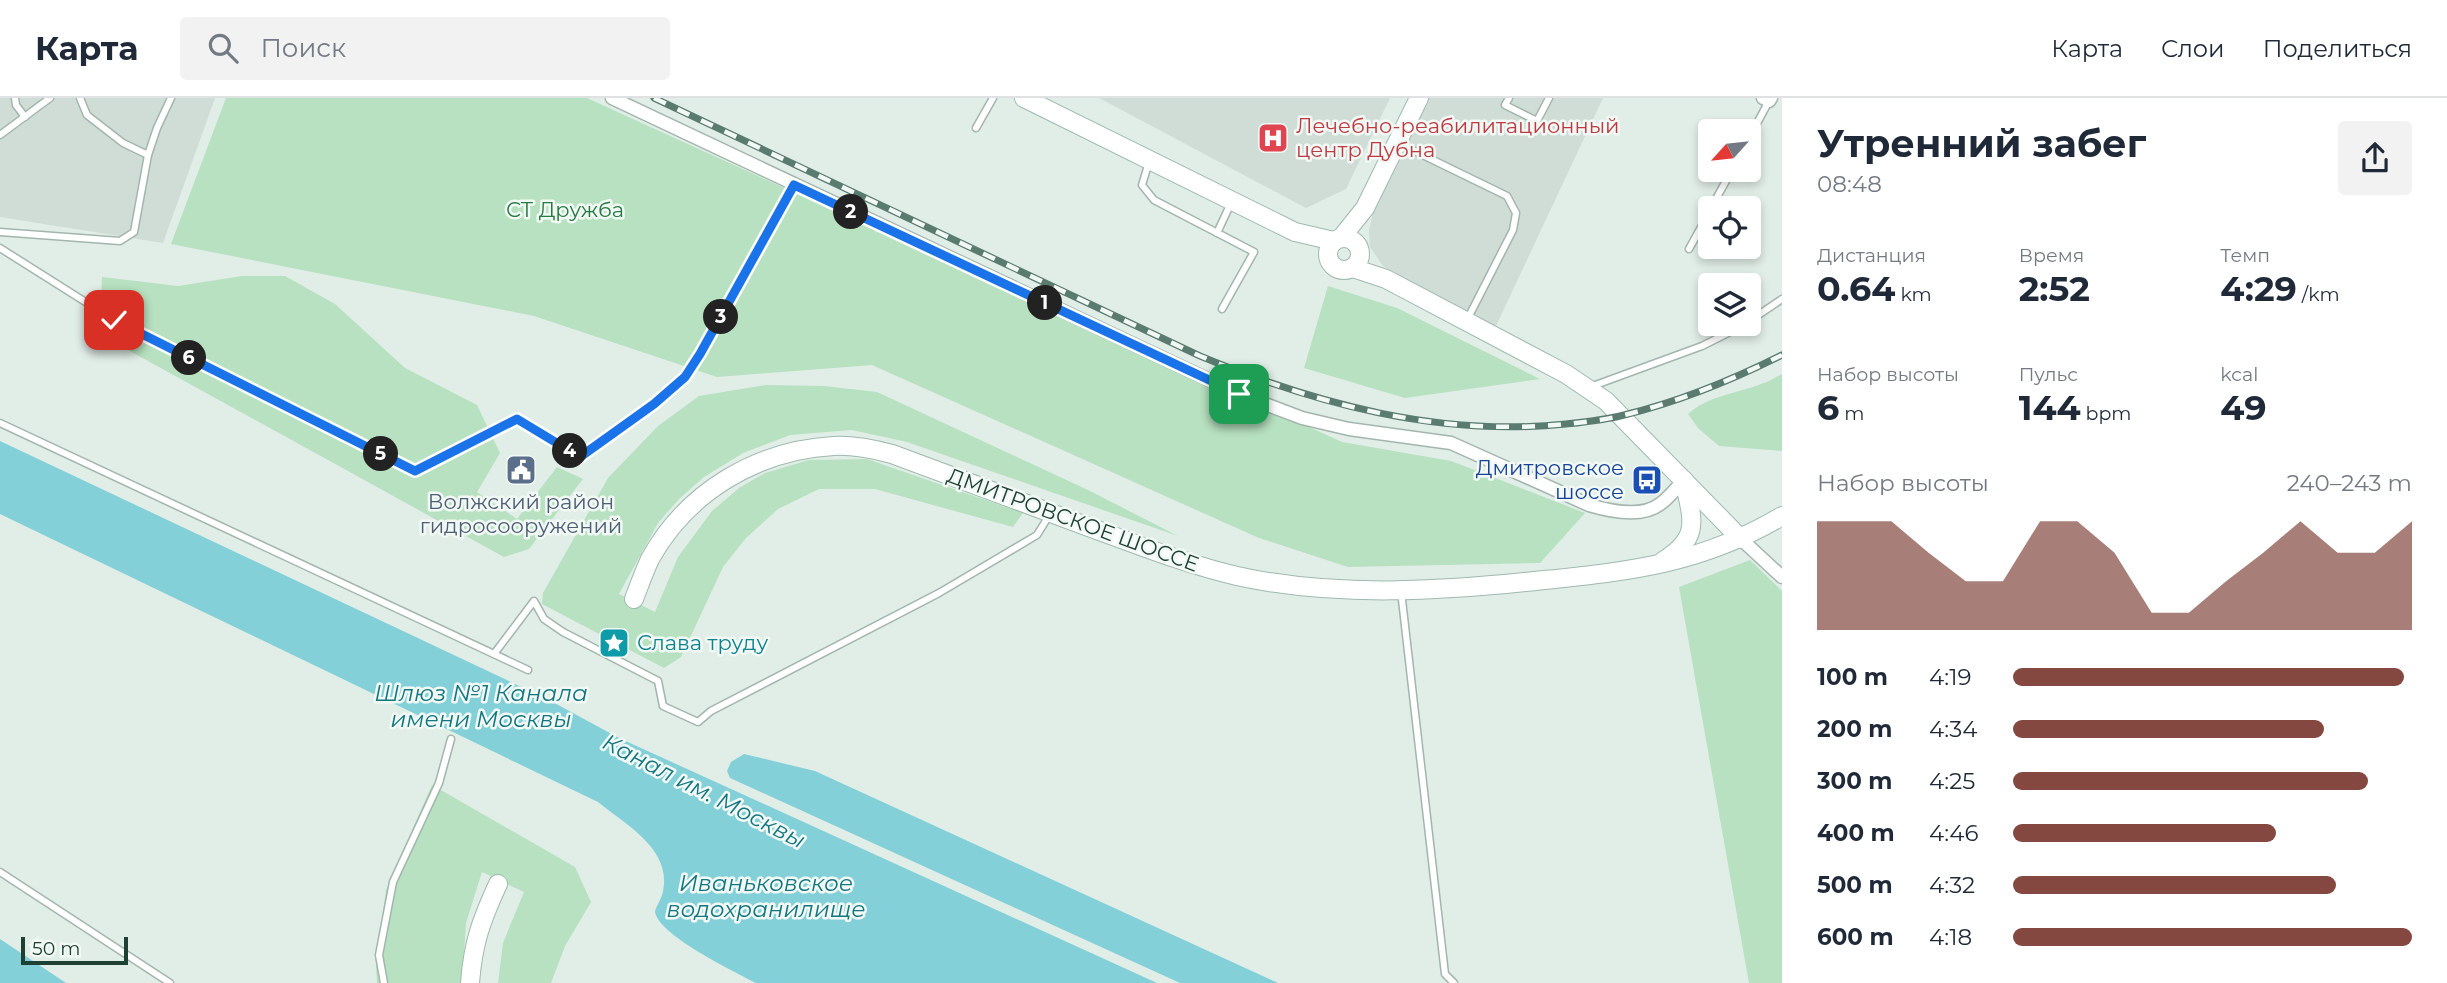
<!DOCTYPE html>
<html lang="ru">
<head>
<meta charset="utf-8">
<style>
  body { margin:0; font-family:Montserrat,sans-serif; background:#f2f2f3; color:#1f2937; height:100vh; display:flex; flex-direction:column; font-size:26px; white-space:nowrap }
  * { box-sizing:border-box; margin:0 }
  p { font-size:23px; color:#747a83 }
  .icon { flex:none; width:38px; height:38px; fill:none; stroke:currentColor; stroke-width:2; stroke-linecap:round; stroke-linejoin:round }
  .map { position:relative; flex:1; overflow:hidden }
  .side { display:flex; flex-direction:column; background:#fff; width:665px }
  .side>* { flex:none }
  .needle { width:46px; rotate:243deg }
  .fabs { position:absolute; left:1698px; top:21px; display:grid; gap:14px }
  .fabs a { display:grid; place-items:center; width:63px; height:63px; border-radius:7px; background:#fff; box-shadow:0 4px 10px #0003; font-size:35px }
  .scale { position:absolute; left:21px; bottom:18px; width:107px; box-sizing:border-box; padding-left:7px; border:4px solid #1f4035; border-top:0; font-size:19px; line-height:24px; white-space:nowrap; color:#1f4035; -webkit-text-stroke:5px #f2f9f5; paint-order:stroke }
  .pin { position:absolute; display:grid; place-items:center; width:60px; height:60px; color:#fff; margin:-30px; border-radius:14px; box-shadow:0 4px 10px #0006 }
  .km { position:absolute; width:35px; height:35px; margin:-18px; border-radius:50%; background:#222; color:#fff; font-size:19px; line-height:35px; text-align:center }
  .round { display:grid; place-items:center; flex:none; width:74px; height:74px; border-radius:7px; background:#f2f2f3 }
  .overview { display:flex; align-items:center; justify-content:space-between; height:119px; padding:0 35px }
  h1 { font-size:38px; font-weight:700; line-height:52px }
  .figures { display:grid; grid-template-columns:repeat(3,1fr); gap:10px; height:119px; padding:7px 35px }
  .figures div { display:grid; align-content:center }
  .figures b { font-size:35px; font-weight:700 }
  .figures small { font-size:19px; font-weight:400 }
  .figures p { font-size:19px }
  .chart { height:196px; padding:14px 35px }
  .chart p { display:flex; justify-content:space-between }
  .chart svg { width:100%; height:126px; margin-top:7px; fill:#844841; opacity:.7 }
  ul { padding:0 35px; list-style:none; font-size:23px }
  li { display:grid; grid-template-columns:112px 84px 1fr; align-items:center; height:52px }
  li i { height:18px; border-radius:9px; background:#844841 }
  header { display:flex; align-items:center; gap:42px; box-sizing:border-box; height:98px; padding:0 35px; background:#fff; border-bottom:2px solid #e0e1e3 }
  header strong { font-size:33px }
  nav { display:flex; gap:38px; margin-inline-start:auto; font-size:24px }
  .search { width:490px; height:63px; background:#f2f2f3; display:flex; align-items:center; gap:18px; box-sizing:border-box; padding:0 24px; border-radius:7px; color:#747a83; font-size:26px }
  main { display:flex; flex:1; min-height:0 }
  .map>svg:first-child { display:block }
</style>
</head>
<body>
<header>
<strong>Карта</strong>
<div class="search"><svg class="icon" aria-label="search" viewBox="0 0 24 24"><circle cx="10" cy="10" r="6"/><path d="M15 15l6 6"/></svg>Поиск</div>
<nav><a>Карта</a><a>Слои</a><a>Поделиться</a></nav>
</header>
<main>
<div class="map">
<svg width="1782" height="885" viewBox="0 0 1782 885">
  <rect width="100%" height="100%" fill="#e1ede7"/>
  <!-- built -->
  <g fill="#cfddd6">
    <polygon points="0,0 215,0 163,145 0,119"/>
    <polygon points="1099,0 1390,0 1346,91 1306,110"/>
    <polygon points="1427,0 1603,0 1496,228 1415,187 1383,168 1370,149 1369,132 1374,110"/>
  </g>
  <!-- green -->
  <g fill="#b7e1c0">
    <polygon points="226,0 587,0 1342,344 1451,363 1585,415 1540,465 1348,469 1259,440 872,267 717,279 534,218 171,146"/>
    <polygon points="242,178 285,178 335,206 405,270 477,307 500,355 477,394 517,421 557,369 583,381 529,451 504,459 99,236 102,179 178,188"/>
    <polygon points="1328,188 1397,210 1540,281 1405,300 1304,270"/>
    <path d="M1782 276V353L1719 348 1698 330 1688 316C1709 297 1736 296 1761 286 1769 284 1775 279 1782 276Z"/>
    <polygon points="766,287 824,288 877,294 1090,393 1178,438 907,344 852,332 790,337 743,355 704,379 679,401 658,425 619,496 655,514 678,459 712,413 739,390 765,375 809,362 867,361 1023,415 1013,429 875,391 819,391 778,411 746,440 723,469 681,559 664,570 542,506 543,495 608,380 658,328 699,298"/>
    <polygon points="1750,462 1782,493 1782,885 1749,885 1679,489"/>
    <polygon points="432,687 575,769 591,804 565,848 551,885 498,885 503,845 524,794 482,774 466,825 462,885 377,885 376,867 386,792"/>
  </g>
  <!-- water -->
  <g fill="#83d0d8">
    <path d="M0 343 549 602 619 640 1157 885H756C735 874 656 836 655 813 657 807 662 800 663 793 672 751 625 726 598 704L0 416Z"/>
    <polygon points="744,656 815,673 1278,885 1180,885 730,680 727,673 731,664"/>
    <polygon points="0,841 66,885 0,885"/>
  </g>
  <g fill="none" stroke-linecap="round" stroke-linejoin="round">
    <!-- lane casing -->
    <g stroke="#a3b6ae" stroke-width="9">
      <g id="lane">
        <polyline points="15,0 16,7 25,19"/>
        <polyline points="80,0 87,17 123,45 148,57 157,30 171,0"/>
        <polyline points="1509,0 1505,7 1537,23 1549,0"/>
        <polyline points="976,30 993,0"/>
        <polyline points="0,37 50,0"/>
        <polyline points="1748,42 1769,3"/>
        <polyline points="1398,45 1507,98 1516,115 1513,132 1467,222"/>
        <polyline points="1149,64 1142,87 1154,102 1254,154 1222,211"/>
        <polyline points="1711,110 1732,72"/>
        <polyline points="0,134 120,143 134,134 148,57"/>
        <polyline points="1217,135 1231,105"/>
        <polyline points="0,150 114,222 415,373 517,321 580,359 654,306 685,279 700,256 794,87"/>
        <polyline points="1689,151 1710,113"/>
        <polyline points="1748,224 1782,201"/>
        <polyline points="1590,289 1702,248 1746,226"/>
        <polyline points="0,325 528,572"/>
        <polyline points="1401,493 1445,876 1454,885"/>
        <polyline points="494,556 534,503 544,521 563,534 658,583 663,608 698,624 711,613 939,495 1037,437 1050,416"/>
        <polyline points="0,774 170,885"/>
        <polyline points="384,885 379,857 393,784 439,685 451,641"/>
      </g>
    </g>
    <!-- street casing -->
    <g stroke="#a3b6ae" stroke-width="15">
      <g id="street">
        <path d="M612 0 1239 296 1302 320 1349 331 1451 345 1589 407C1609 413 1642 420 1660 406 1669 400 1676 390 1684 382"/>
        <polyline points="1763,0 1769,3 1771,0"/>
        <polyline points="1741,441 1782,479"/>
      </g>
    </g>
    <!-- secondary casing -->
    <g stroke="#9ebaae" stroke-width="20">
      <g id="secondary">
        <polyline points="1024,0 1295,134 1334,143"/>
        <circle cx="1344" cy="156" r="16"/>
        <polyline points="1341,140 1365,110 1419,0"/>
        <polyline points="1353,170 1386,181 1566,276 1606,303 1741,441"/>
        <path d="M1663 463C1702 439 1692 421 1684 382"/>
        <path d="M634 501C639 488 644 474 650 461 687 394 757 352 834 348 854 347 873 351 892 356 957 380 1022 404 1086 428 1136 446 1185 466 1237 478 1336 500 1444 493 1544 482 1633 473 1703 465 1782 418"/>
        <path d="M470 885C473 845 481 823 498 786"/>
      </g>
    </g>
    <!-- lane -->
    <use href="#lane" stroke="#fff" stroke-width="6"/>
    <!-- street -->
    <use href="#street" stroke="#fff" stroke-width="12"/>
    <!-- secondary -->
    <use href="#secondary" stroke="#fff" stroke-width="18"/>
    <!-- rail casing -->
    <g stroke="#5a7b70" stroke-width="7">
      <path id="rail" d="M654 0 1200 258C1316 306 1439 339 1566 326 1585 324 1605 322 1624 317 1678 304 1732 282 1782 257"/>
    </g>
    <!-- rail -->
    <use href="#rail" stroke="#f2f9f5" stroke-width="4.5" stroke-dasharray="13" stroke-linecap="butt"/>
  </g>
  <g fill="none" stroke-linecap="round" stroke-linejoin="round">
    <!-- route casing -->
    <g stroke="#fff" stroke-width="14">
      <polyline id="route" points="114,222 415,373 517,321 580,359 654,306 685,279 700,256 794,87 1239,296"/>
    </g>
    <!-- route -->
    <use href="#route" stroke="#1a73e8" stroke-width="9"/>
  </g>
  <!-- icons -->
  <defs>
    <g id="hospital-square" transform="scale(1.575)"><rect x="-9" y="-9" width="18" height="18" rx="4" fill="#e0444e" stroke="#f2f9f5"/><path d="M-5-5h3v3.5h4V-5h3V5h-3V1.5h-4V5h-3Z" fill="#fff"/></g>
    <g id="civic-square" transform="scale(1.575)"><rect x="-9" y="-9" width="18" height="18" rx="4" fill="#5c6f8a" stroke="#f2f9f5"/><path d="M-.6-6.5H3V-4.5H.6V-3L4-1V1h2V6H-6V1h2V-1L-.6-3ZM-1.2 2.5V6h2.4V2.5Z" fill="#fff"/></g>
    <g id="bus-square" transform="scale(1.575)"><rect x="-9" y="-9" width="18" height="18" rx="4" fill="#1a4fb4" stroke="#f2f9f5"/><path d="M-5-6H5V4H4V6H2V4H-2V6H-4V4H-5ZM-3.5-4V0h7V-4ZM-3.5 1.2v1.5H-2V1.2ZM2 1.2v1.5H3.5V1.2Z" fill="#fff"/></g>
    <g id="sight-square" transform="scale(1.575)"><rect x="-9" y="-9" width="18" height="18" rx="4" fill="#0f9aa8" stroke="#f2f9f5"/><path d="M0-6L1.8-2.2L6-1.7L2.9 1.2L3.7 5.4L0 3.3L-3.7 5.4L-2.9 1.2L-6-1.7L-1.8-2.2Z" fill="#fff"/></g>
  </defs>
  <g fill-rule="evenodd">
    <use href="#hospital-square" x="1273" y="40"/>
    <use href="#civic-square" x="521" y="372"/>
    <use href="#bus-square" x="1647" y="382"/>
    <use href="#sight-square" x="614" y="545"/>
  </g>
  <g text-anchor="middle" stroke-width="5" stroke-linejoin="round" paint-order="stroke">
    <!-- health labels -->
    <g font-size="21" fill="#be3a42" stroke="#f2f9f5" text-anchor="start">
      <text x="1296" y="35">Лечебно-реабилитационный<tspan x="1296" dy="24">центр Дубна</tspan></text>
    </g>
    <!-- park labels -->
    <g font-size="21" fill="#257b41" stroke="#f2f9f5">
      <text x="565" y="119">СТ Дружба</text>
    </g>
    <!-- transit labels -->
    <g font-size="21" fill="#164399" stroke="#f2f9f5" text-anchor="end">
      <text x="1624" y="377">Дмитровское<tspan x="1624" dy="24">шоссе</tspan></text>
    </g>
    <!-- service labels -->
    <g font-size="21" fill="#4e5e75" stroke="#f2f9f5">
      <text x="521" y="411">Волжский район<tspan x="521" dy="24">гидросооружений</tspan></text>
    </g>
    <!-- street labels -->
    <g font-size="21" fill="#1f4035" stroke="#f2f9f5">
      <text transform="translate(1073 422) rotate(20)" y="7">ДМИТРОВСКОЕ ШОССЕ</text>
    </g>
    <!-- culture labels -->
    <g font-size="21" fill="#0d838f" stroke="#f2f9f5" text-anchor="start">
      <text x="637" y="552">Слава труду</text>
    </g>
    <!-- water labels -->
    <g font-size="23" font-style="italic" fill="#137782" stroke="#f2f9f5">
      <text x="481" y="603">Шлюз №1 Канала<tspan x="481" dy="26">имени Москвы</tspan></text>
      <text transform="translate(704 693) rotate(27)" y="8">Канал им. Москвы</text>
      <text x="766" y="793">Иваньковское<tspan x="766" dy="26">водохранилище</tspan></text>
    </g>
  </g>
</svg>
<div class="fabs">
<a><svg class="needle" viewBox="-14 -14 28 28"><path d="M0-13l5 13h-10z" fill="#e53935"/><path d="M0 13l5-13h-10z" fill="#747a83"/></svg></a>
<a><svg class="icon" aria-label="locate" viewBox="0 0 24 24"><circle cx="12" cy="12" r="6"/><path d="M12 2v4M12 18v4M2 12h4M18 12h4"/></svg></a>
<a><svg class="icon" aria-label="layers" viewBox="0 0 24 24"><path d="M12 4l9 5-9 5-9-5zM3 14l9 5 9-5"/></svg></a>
</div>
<div class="scale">50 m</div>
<div class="pin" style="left:1239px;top:296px;background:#1e9e55"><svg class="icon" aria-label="arrive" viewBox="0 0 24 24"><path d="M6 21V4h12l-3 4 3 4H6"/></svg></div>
<div class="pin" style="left:114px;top:222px;background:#d93025"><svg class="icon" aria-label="check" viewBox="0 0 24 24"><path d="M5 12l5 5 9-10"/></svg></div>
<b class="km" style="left:1045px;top:205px">1</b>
<b class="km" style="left:851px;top:114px">2</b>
<b class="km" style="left:721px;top:219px">3</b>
<b class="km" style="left:570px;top:353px">4</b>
<b class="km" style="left:381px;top:356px">5</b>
<b class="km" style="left:189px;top:260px">6</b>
</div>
<section class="side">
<div class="overview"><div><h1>Утренний забег</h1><p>08:48</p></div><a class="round"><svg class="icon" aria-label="share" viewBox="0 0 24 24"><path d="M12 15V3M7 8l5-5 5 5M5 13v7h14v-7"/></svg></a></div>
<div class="figures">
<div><p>Дистанция</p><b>0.64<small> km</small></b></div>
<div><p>Время</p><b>2:52</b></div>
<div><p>Темп</p><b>4:29<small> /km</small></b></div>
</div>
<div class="figures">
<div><p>Набор высоты</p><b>6<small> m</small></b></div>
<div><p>Пульс</p><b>144<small> bpm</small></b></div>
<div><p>kcal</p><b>49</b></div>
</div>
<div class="chart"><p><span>Набор высоты</span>240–243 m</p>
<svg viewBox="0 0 160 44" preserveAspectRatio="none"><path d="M0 44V6L10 6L20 6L30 17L40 27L50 27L60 6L70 6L80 17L90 38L100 38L110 27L120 17L130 6L140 17L150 17L160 6V44z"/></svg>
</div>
<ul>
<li><b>100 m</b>4:19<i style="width:98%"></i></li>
<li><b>200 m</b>4:34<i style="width:78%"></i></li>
<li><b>300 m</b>4:25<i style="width:89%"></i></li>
<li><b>400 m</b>4:46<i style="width:66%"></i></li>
<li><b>500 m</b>4:32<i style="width:81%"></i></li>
<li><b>600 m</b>4:18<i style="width:100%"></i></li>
</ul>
</section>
</main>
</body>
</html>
